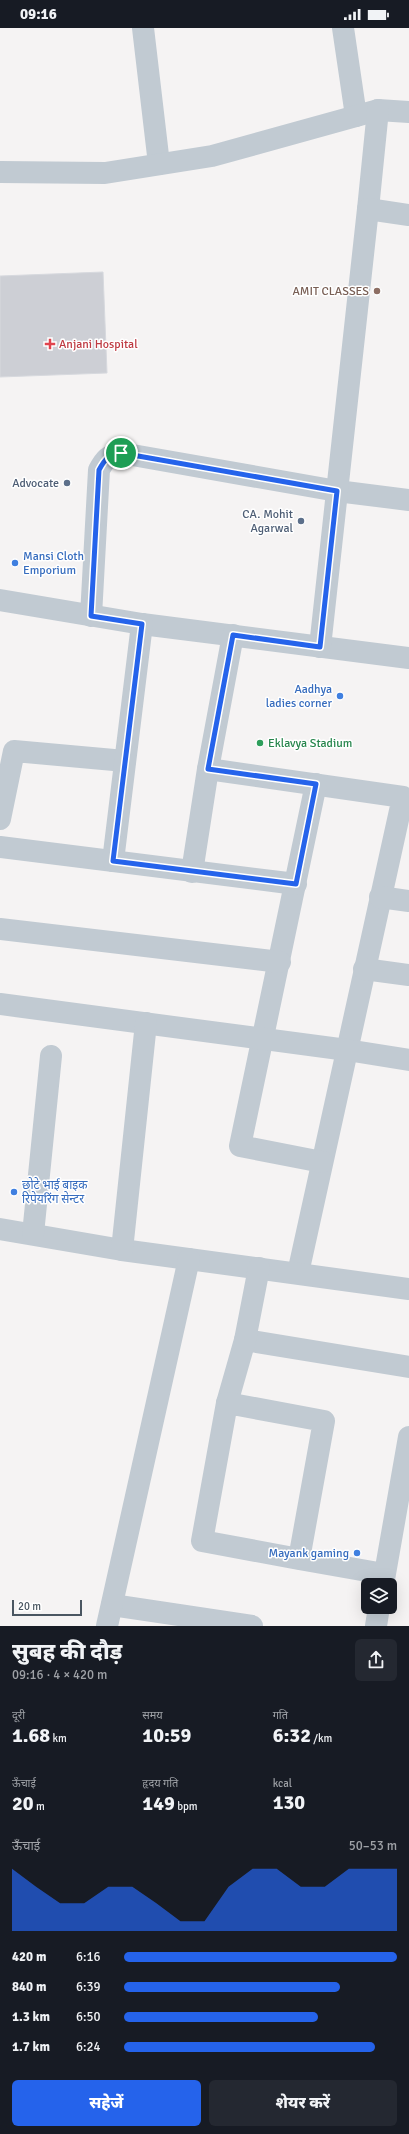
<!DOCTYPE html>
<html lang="hi">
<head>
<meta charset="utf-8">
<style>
  body { margin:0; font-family:Signika,"Noto Sans Devanagari",sans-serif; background:#242831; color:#f1f3f6; height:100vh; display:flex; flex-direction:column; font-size:15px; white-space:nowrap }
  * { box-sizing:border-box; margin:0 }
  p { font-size:13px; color:#9ea1a6 }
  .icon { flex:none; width:22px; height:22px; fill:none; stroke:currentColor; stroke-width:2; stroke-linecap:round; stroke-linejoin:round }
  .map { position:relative; height:1598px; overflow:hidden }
  .panel { display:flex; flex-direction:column; background:#171b24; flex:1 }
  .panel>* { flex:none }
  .controls { position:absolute; left:361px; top:1550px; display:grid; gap:8px }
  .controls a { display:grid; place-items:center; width:36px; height:36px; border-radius:6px; background:#171b24; box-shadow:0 4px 16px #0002; font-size:20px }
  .scale { position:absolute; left:12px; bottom:10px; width:70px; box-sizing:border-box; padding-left:4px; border:2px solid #4a5661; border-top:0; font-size:11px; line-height:14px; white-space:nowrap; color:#4a5661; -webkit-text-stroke:3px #fff; paint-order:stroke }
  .pin { position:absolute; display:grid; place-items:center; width:34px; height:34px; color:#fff; margin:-17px; border:2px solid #fff; border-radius:50%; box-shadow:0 1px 4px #0007 }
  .round { display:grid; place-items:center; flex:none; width:42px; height:42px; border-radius:6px; background:#242831 }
  .overview { display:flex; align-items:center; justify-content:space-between; height:68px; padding:0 12px }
  h1 { font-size:22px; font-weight:800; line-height:30px }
  .metrics { display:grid; grid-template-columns:repeat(3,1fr); gap:6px; height:68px; padding:4px 12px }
  .metrics div { display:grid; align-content:center }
  .metrics b { font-size:20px; font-weight:800 }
  .metrics small { font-size:11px; font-weight:400 }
  .metrics p { font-size:11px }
  .chart { height:112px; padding:8px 12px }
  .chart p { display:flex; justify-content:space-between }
  .chart svg { width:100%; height:72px; margin-top:4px; fill:#2563eb; opacity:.7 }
  .action { display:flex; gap:8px; margin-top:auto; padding:8px 12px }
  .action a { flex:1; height:46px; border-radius:6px; background:#2563eb; color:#fff; font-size:16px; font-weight:800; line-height:46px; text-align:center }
  .action a+a { background:#242831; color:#f1f3f6 }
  ul { padding:0 12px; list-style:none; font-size:13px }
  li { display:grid; grid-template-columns:64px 48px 1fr; align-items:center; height:30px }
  li i { height:10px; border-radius:5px; background:#2563eb }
  .status { display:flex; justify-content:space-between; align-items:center; height:28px; padding:0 20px; background:#171b24; direction:ltr }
  .status svg { height:11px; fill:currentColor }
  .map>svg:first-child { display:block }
</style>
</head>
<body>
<div class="status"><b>09:16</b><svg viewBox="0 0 49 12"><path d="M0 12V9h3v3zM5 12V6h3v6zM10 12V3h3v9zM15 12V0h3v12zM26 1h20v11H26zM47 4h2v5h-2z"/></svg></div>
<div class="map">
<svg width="409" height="1598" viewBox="0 0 409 1598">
  <rect width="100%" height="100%" fill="#f5f3f3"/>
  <!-- building -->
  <polygon fill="#cdcfd5" stroke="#d7d9de" points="103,244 107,345 0,349 0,248"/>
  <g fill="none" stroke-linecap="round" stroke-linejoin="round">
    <!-- street -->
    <g stroke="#c1cad2" stroke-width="22">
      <polyline points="143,0 159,136"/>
      <polyline points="343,0 356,88"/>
      <polyline points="0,144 105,145 212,128 378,82 409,84"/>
      <polyline points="368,181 378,82"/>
      <polyline points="0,572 142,596 409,630"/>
      <path d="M91 588 99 442C105 431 108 427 121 425L337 463 409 472"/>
      <polyline points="233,607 208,741 403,769 298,1245"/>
      <polyline points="320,619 368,181 409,187"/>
      <polyline points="316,756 240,1118 322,1134"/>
      <polyline points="0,791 14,723 125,733"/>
      <polyline points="0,819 296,856"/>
      <polyline points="113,833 142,596"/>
      <polyline points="192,844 208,741"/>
      <polyline points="380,869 409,873"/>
      <polyline points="0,901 280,934"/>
      <polyline points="364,941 409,947"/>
      <polyline points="0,976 347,1022 409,1032"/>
      <polyline points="0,1201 122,1222 409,1261"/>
      <polyline points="33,1206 51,1028"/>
      <polyline points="122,1222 146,995"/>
      <polyline points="245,1312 409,1339"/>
      <polyline points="227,1375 245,1312 259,1240"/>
      <polyline points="299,1531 202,1513 227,1375 324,1393 299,1531 384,1546"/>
      <polyline points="383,1557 409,1409"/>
      <polyline points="112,1577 252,1598"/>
      <polyline points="107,1598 189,1231"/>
      <polyline points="376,1598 379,1579"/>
    </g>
  </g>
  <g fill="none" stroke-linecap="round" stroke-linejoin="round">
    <!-- route casing -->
    <g stroke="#fff" stroke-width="8">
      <path id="route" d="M121 425 337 463 320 619 233 607 208 741 316 756 296 856 113 833 142 596 91 588 99 442C105 431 108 427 121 425Z"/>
    </g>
    <!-- route -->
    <use href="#route" stroke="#2563eb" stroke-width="5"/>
  </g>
  <!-- markers -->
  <circle fill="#8d6e63" stroke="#fff" stroke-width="1.5" cx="377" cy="263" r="4"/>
  <path fill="#e0444e" stroke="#fff" stroke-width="1.5" d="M48 310h4v4h4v4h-4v4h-4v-4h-4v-4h4z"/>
  <g fill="#5c6f8a" stroke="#fff" stroke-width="1.5">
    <circle cx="67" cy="455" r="4"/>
    <circle cx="301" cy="493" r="4"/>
  </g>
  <g fill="#3f7fe0" stroke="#fff" stroke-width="1.5">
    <circle cx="15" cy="535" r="4"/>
    <circle cx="340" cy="668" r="4"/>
    <circle cx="14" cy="1164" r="4"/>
    <circle cx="357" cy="1525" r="4"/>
  </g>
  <circle fill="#2e9e5b" stroke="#fff" stroke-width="1.5" cx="260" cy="715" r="4"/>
  <g text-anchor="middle" stroke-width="3" stroke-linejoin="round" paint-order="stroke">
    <!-- education labels -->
    <g font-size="12" fill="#785e54" stroke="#fff" text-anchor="end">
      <text x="369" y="267">AMIT CLASSES</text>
    </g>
    <!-- health labels -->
    <g font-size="12" fill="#be3a42" stroke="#fff" text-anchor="start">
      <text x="59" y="320">Anjani Hospital</text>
    </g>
    <!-- service labels -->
    <g font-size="12" fill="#4e5e75" stroke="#fff" text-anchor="end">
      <text x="59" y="459">Advocate</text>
      <text x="293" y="490">CA. Mohit<tspan x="293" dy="14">Agarwal</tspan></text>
    </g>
    <!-- shop labels -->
    <g font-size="12" fill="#366cbe" stroke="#fff" text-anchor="start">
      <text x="23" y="532">Mansi Cloth<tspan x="23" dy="14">Emporium</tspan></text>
      <text x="332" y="665" text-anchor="end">Aadhya<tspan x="332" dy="14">ladies corner</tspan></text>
      <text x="22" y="1161">छोटे भाई बाइक<tspan x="22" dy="14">रिपेयरिंग सेन्टर</tspan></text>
      <text x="349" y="1529" text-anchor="end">Mayank gaming</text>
    </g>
    <!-- leisure labels -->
    <g font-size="12" fill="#27864d" stroke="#fff" text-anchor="start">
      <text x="268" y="719">Eklavya Stadium</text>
    </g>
  </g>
</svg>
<div class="controls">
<a><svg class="icon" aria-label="layers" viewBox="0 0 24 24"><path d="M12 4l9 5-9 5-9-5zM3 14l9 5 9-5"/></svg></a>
</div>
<div class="scale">20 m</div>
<div class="pin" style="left:121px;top:425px;background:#1e9e55"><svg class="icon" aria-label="arrive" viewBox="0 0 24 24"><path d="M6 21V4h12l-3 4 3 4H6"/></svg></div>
</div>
<section class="panel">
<div class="overview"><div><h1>सुबह की दौड़</h1><p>09:16 · 4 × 420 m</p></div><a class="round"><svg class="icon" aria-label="share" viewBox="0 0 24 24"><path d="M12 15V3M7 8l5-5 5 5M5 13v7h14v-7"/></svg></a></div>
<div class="metrics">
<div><p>दूरी</p><b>1.68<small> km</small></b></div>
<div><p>समय</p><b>10:59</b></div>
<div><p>गति</p><b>6:32<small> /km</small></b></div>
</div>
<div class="metrics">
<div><p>ऊँचाई</p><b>20<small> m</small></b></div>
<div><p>हृदय गति</p><b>149<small> bpm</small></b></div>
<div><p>kcal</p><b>130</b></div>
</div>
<div class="chart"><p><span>ऊँचाई</span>50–53 m</p>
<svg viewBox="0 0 160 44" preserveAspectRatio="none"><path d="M0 44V6L10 17L20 27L30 27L40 17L50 17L60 27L70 38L80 38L90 17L100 6L110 6L120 17L130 17L140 6L150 6L160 6V44z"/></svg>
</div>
<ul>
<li><b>420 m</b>6:16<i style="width:100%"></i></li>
<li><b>840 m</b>6:39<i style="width:79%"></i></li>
<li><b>1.3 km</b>6:50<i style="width:71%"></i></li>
<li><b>1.7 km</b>6:24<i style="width:92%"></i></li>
</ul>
<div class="action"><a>सहेजें</a><a>शेयर करें</a></div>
</section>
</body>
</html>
